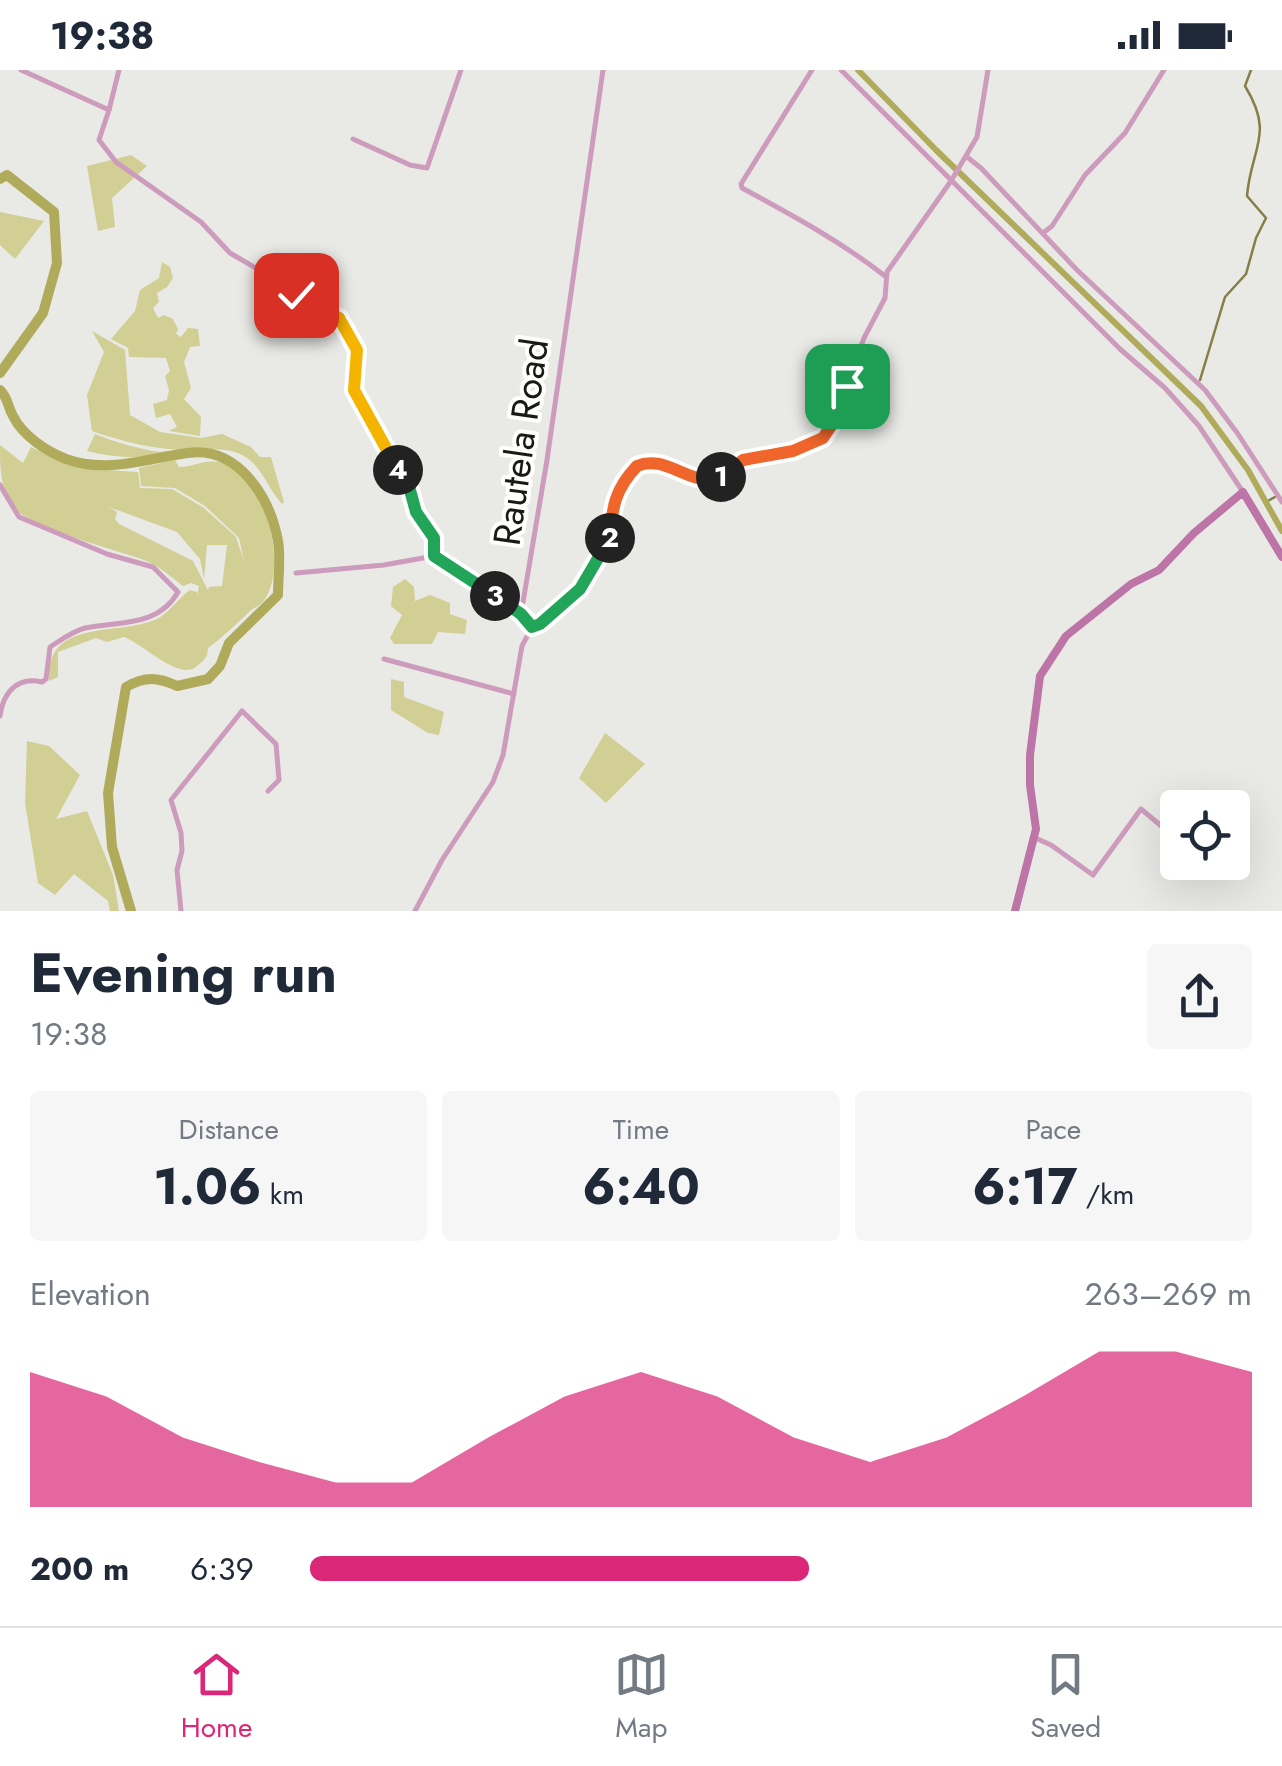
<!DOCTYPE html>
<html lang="en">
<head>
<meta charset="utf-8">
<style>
  body { margin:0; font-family:Jost,sans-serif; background:#f6f6f7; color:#1f2937; height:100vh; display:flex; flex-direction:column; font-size:38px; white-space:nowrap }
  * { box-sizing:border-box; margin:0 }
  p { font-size:32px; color:#747a83 }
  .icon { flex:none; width:55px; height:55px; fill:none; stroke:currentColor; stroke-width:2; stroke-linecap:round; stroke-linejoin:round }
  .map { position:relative; height:841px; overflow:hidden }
  .drawer { display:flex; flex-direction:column; background:#fff; flex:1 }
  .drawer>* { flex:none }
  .controls { position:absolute; left:1160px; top:720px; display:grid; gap:20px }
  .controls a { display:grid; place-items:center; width:90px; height:90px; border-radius:10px; background:#fff; box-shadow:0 10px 40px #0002; font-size:50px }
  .pin { position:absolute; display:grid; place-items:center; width:85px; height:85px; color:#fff; margin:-42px; border-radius:20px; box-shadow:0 5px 15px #0006 }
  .km { position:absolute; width:50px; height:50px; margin:-25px; border-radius:50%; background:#222; color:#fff; font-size:28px; line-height:50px; text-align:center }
  .round { display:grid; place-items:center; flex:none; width:105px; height:105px; border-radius:10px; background:#f6f6f7 }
  .overview { display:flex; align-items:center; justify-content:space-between; height:170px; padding:0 30px }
  h1 { font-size:55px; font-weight:700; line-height:75px }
  .stats { display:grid; grid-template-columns:repeat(3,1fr); gap:15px; height:170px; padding:10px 30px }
  .stats div { display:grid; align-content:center; border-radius:10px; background:#f6f6f7; text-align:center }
  .stats b { font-size:50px; font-weight:700 }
  .stats small { font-size:28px; font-weight:400 }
  .stats p { font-size:28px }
  .chart { height:280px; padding:20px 30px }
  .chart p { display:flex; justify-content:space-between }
  .chart svg { width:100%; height:180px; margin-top:10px; fill:#db2777; opacity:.7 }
  ul { padding:0 30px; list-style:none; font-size:32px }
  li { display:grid; grid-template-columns:160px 120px 1fr; align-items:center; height:75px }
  li i { height:25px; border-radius:12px; background:#db2777 }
  .status { display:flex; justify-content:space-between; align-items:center; height:70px; padding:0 50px; background:#fff; direction:ltr }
  .status svg { height:28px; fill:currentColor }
  .tabs { display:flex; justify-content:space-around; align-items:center; height:140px; border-top:2px solid #e0e1e3; background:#fff; font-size:28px; color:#747a83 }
  .tabs a { display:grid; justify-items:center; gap:5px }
  .tabs .on { color:#db2777 }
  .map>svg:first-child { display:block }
</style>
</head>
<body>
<div class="status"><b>19:38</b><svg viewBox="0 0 49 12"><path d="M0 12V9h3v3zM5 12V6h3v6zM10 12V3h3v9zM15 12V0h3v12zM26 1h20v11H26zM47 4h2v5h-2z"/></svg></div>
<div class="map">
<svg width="1282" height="841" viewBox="0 0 1282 841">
  <rect width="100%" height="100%" fill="#e9e9e6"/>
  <!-- green -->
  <g fill="#d1cf94" fill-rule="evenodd">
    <polygon points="131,85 147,96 112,128 115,157 98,161 87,96"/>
    <polygon points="0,142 44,151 15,189 0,175"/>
    <polygon points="162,192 170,197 173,208 167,217 157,223 159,232 153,238 158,248 164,245 173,249 178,259 176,264 181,267 188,258 198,259 200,276 190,277 184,292 191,318 184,329 201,347 200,366 169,361 177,357 170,344 156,348 153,334 167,330 169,320 165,306 170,301 166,288 129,287 128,278 111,269 135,241 140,220 159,208"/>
    <path d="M92 261 125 280 130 345 160 362 201 368 222 364 251 377 260 387H271L284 432 282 434C269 420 261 395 244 386 225 375 202 381 183 380 152 379 121 371 92 361L87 325 104 282Z"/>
    <path d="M95 364C114 372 133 377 153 381 162 383 169 380 178 382 146 389 119 389 87 381Z"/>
    <path d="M0 375 23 393 31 377C70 396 95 400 138 402L140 418 172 419 204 438 236 467 244 491 239 468 205 436 175 418 141 416 139 398 175 390 179 397C195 397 205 388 224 393 265 406 288 494 265 529 261 536 252 538 247 544 236 554 223 567 208 578 208 586 205 590 197 596 180 612 145 575 124 567L107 572 96 568 58 582V607L49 611C46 547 117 567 157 549 167 544 177 531 186 523L190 520 197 522V526L199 516 191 513 183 516C171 507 158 495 144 490 118 480 23 457 11 434 0 415 0 397 0 375ZM109 437 177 462 200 489 204 509 207 475H227L222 516 209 517 208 520 193 491 119 454 115 449 117 442Z"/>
    <polygon points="405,509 414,517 415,531 430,525 450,533 450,544 467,550 465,564 438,562 432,574 394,574 390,568 402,545 391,536 393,517"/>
    <polygon points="391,609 404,612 404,627 444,642 439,665 428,663 391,640"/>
    <polygon points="605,663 645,694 606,733 579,708"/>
    <polygon points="27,671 49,676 80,705 56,749 87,741 113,805 119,841 110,841 108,831 74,804 55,825 38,813 25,733"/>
  </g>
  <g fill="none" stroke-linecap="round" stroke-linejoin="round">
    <!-- stream -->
    <g stroke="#837f47" stroke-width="2.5">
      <path d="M1200 310 1225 227 1246 204 1256 168 1266 148 1247 126C1251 77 1275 65 1245 16L1251 0"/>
      <polyline points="1266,432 1275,427"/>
    </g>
    <!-- canal -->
    <polyline stroke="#b0ab5b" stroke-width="6" points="858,0 936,80 1201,336 1248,400 1282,461"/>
    <!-- river -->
    <g stroke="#b0ab5b" stroke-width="10">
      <polyline points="0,109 7,105 54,142 57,193 43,243 0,303"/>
      <path d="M0 320C9 329 7 336 13 346 23 366 46 381 66 389 107 404 148 388 188 383 238 376 270 427 278 471 281 487 278 508 278 525L229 573 220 596 208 609 177 616C158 607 145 606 126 617L108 723 112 777 131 841"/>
    </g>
    <!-- street -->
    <g stroke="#cd9cbc" stroke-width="5">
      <polyline points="21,0 109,40 119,0"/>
      <path d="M812 0 741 114 742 118C792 145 840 171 885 206"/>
      <polyline points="841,0 1120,279 1165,318 1199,356 1243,422"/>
      <polyline points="109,40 99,70 116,92 201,152 230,183 261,201 275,216 337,244 357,280 354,320 410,421 416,443 434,468 434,486"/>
      <polyline points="353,69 410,95 427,98 461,0"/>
      <polyline points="967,87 981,98 1077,200 1205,320 1238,364 1282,432"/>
      <polyline points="1043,163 1052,156 1085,105 1125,63 1164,0"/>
      <path d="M0 415 19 447 107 484 153 497 178 522C158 557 120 551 85 558 73 561 61 570 50 577L46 609 42 612C17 606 3 623 0 646"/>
      <polyline points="296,503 384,495 434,486 521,544 532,557"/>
      <polyline points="521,544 547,390 603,0"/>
      <path d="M532 557C561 549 601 497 609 468 612 461 610 452 611 444 611 425 624 410 637 396L658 392 701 410 712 411 725 406 743 390 793 381 812 376 823 368 833 353 864 268 885 228 887 202 951 111 977 67 988 0"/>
      <polyline points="384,589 514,624"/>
      <polyline points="1033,767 1051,775 1093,805 1141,739 1178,770"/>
      <polyline points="181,841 177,800 182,781 181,763 171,730 242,641 276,674 279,710 268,721"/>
      <polyline points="415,841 442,790 493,712 503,685 522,576 532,557"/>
    </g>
    <!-- secondary -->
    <polyline stroke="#bd74a6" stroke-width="8" points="1015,841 1036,759 1030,715 1030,685 1040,606 1066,566 1131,514 1159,500 1194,463 1243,422 1282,487"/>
  </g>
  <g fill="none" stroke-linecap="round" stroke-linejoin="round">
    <!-- split-1 casing -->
    <g stroke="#fff" stroke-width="20">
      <polyline id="split-1" points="721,407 743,390 793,381 823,368 833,353 847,316"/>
    </g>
    <!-- split-2 casing -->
    <g stroke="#fff" stroke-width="20">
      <path id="split-2" d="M610 468C612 437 615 419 637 396 667 383 691 419 721 407"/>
    </g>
    <!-- split-3 casing -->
    <g stroke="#fff" stroke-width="20">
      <polyline id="split-3" points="495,526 521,544 532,557 540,554 580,519 610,468"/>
    </g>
    <!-- split-4 casing -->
    <g stroke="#fff" stroke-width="20">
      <polyline id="split-4" points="398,400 410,420 416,442 434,468 434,486 495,526"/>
    </g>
    <!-- split-5 casing -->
    <g stroke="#fff" stroke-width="20">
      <polyline id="split-5" points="339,248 357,280 354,320 398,400"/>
    </g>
    <!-- split-6 casing -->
    <g stroke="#fff" stroke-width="20">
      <polyline id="split-6" points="296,225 339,248"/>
    </g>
    <!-- split-1 -->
    <use href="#split-1" stroke="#f0652b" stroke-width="12"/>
    <!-- split-2 -->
    <use href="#split-2" stroke="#f0652b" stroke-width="12"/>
    <!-- split-3 -->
    <use href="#split-3" stroke="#22a559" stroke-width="12"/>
    <!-- split-4 -->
    <use href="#split-4" stroke="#22a559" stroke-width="12"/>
    <!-- split-5 -->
    <use href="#split-5" stroke="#f5b400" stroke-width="12"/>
    <!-- split-6 -->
    <use href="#split-6" stroke="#f5b400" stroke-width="12"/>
  </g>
  <g text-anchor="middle" stroke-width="8" stroke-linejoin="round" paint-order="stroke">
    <!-- street labels -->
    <g font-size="38" fill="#191918" stroke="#fffffe">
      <text transform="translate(521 372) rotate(-82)" y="13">Rautela Road</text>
    </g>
  </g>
</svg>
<div class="controls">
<a><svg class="icon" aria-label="locate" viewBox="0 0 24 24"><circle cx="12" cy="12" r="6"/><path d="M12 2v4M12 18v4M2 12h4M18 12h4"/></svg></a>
</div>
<div class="pin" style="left:847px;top:316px;background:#1e9e55"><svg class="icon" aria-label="arrive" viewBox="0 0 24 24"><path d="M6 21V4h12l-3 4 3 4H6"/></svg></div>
<div class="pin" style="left:296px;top:225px;background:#d93025"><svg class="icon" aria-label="check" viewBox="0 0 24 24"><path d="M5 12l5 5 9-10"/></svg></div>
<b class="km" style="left:721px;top:407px">1</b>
<b class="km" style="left:610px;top:468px">2</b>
<b class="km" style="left:495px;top:526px">3</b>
<b class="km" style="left:398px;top:400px">4</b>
</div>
<section class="drawer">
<div class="overview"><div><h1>Evening run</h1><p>19:38</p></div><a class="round"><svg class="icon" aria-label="share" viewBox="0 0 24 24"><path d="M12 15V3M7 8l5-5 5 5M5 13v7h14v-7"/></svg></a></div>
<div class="stats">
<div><p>Distance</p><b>1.06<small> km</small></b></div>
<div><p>Time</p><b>6:40</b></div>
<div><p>Pace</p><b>6:17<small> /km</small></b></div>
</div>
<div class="chart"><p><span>Elevation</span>263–269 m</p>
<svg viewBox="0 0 160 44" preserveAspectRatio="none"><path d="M0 44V11L10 17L20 27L30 33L40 38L50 38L60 27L70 17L80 11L90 17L100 27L110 33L120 27L130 17L140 6L150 6L160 11V44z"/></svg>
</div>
<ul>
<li><b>200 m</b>6:39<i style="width:53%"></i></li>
</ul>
</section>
<nav class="tabs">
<a class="on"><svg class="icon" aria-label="home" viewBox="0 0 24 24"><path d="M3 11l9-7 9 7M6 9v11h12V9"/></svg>Home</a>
<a><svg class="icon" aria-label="map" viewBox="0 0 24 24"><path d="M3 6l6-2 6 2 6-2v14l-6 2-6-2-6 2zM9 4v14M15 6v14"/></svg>Map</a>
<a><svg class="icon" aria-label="saved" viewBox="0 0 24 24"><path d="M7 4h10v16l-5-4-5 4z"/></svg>Saved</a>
</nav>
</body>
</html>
